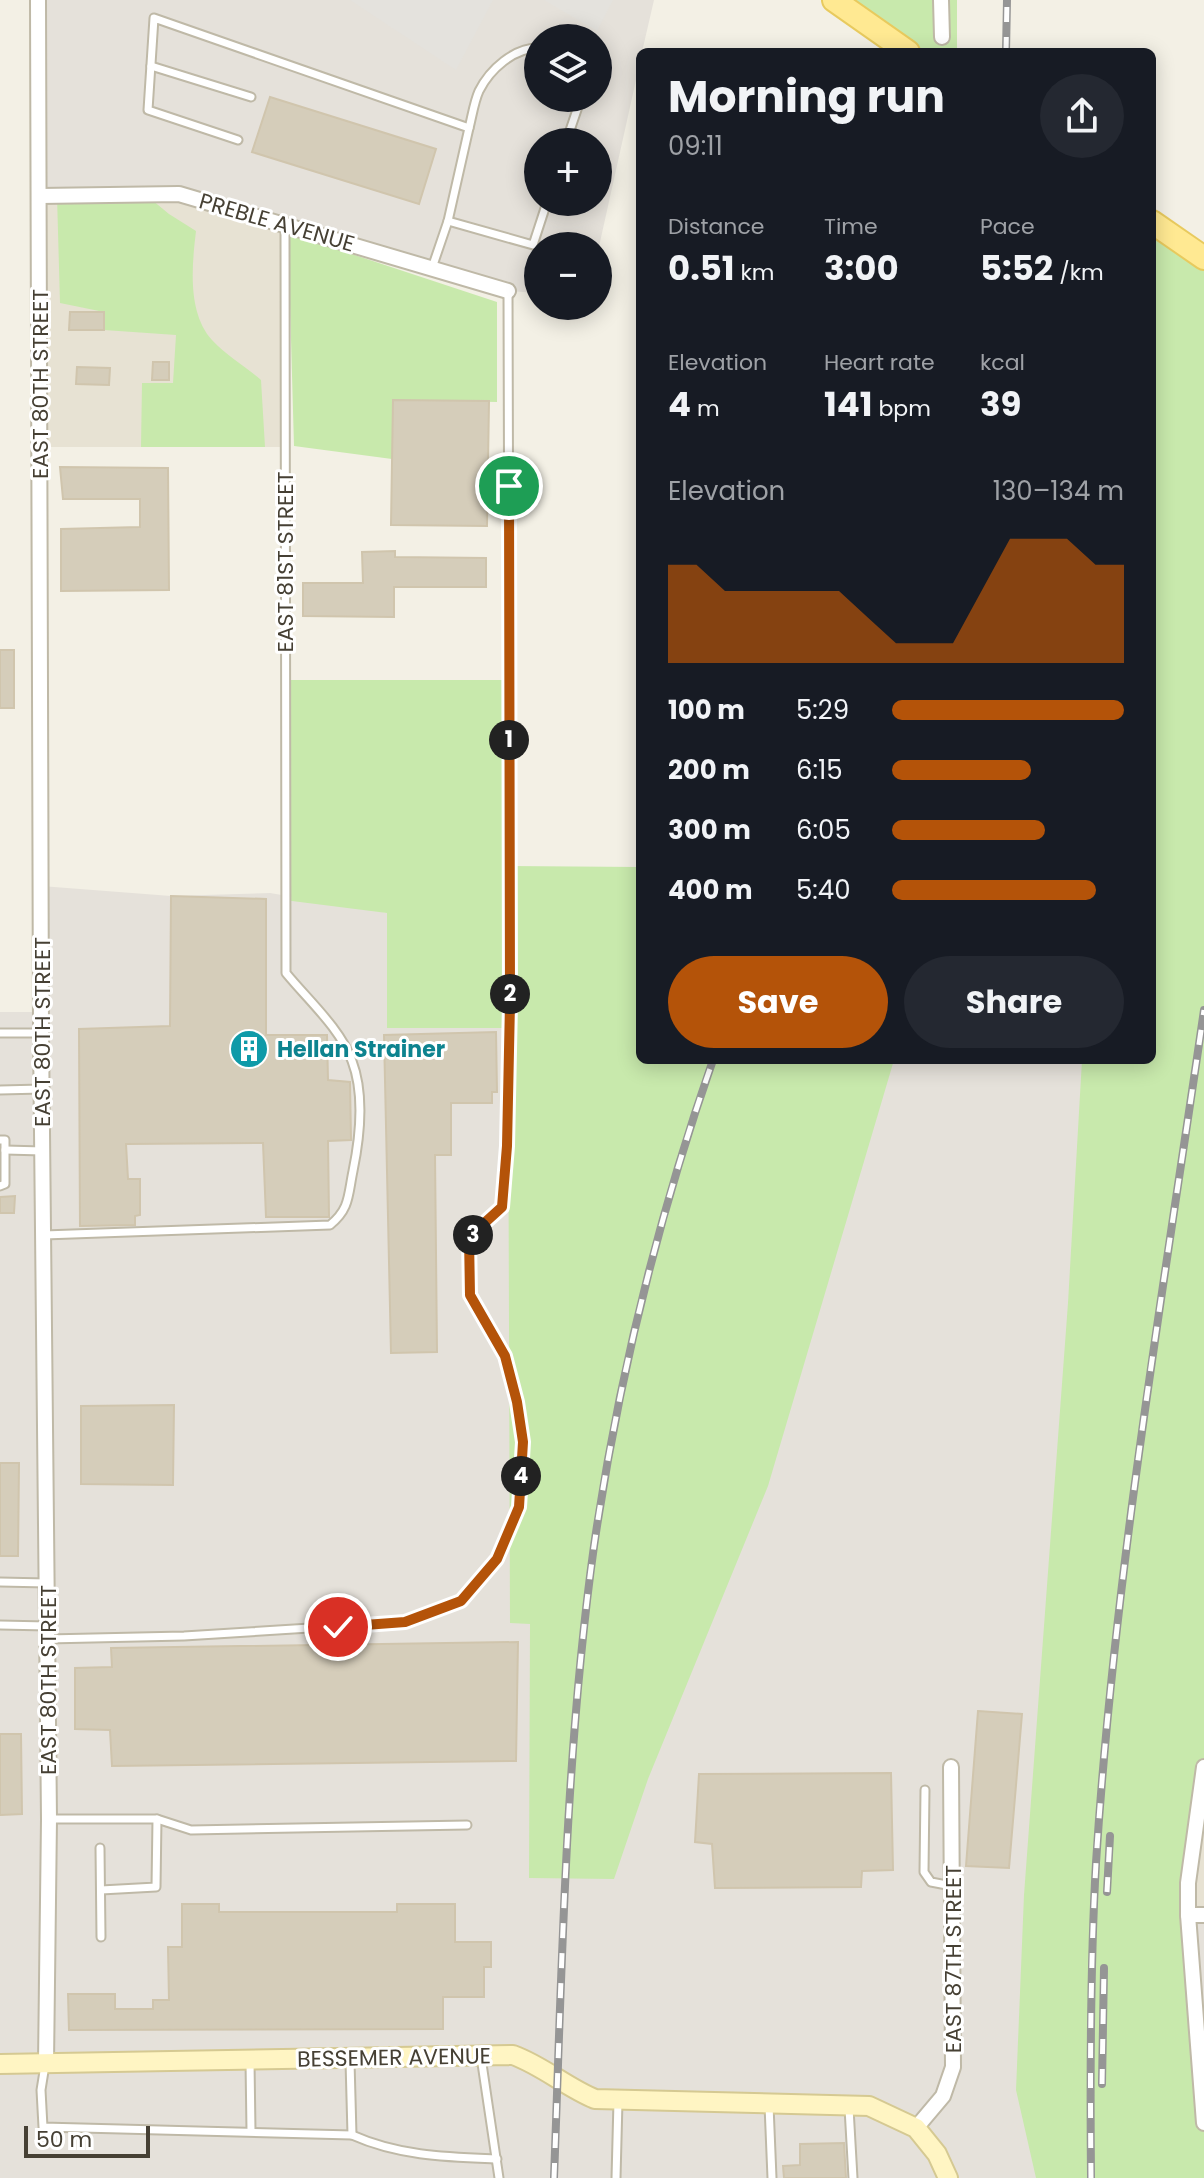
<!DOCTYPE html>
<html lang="en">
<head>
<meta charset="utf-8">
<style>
  body { margin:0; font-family:Poppins,sans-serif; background:#242831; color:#f1f3f6; height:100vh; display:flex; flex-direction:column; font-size:30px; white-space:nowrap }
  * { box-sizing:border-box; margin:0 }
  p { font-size:26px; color:#9ea1a6 }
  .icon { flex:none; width:44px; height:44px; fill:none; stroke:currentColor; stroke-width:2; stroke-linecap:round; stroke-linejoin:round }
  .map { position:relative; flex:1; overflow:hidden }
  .panel { position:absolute; left:636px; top:48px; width:520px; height:1016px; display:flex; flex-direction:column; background:#171b24; border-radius:12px; box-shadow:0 4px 20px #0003 }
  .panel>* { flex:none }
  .buttons { position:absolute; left:524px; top:24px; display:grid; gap:16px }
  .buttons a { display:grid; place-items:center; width:88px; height:88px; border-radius:50%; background:#171b24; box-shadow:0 4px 20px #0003; font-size:40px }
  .scale { position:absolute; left:24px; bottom:20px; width:126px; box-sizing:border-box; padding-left:8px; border:4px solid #464034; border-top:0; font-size:22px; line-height:28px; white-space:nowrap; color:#464034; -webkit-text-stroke:6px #fff; paint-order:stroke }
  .pin { position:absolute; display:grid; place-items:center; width:68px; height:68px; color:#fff; margin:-34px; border:4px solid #fff; border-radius:50%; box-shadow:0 2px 8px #0007 }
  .km { position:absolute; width:40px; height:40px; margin:-20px; border-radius:50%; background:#222; color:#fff; font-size:22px; line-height:40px; text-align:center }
  .round { display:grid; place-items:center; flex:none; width:84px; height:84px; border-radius:42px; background:#242831 }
  .summary { display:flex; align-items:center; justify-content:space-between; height:136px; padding:0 32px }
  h1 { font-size:44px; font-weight:700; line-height:60px }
  .figures { display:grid; grid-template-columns:repeat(3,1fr); gap:12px; height:136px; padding:8px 32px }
  .figures div { display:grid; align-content:center }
  .figures b { font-size:34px; font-weight:700 }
  .figures small { font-size:22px; font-weight:400 }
  .figures p { font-size:22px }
  .chart { height:224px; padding:16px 32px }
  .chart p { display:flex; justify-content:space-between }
  .chart svg { width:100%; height:144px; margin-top:8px; fill:#b45309; opacity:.7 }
  .action { display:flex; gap:16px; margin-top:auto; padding:16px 32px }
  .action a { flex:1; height:92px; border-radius:48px; background:#b45309; color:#fff; font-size:32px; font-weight:700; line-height:92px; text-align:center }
  .action a+a { background:#242831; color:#f1f3f6 }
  ul { padding:0 32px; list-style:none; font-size:26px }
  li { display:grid; grid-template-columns:128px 96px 1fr; align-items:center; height:60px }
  li i { height:20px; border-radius:10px; background:#b45309 }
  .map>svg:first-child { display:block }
</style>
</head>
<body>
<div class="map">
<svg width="1204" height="2178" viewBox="0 0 1204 2178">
  <rect width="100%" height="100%" fill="#f3f0e5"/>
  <!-- residential -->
  <g fill="#e7e2d3">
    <polygon points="179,194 285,224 285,447 40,447 40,196"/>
    <polygon points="1204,1767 1204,1915 1188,1915"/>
  </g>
  <!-- industrial -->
  <g fill="#e5e1da" fill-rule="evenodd">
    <path d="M38 0H654L642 52H640V62L598 251V246H538V293L508 291 179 194 40 196ZM538 38H598V98H538ZM538 142H598V202H538Z"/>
    <polygon points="41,886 171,896 270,893 388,913 640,1060 1121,1060 1044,2178 0,2178 0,1012 41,1012"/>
    <polygon points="1188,1915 1204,1915 1204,2109"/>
  </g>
  <!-- green -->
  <g fill="#c8e9ac">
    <polygon points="834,0 957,0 957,52 908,52"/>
    <path d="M146 195 169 214 196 231C192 265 187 312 212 340 226 355 246 367 261 380L265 447H141L142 383H173L176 335 104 330V312L60 303 57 196Z"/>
    <polygon points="1152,222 1204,258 1204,1767 1188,1883 1204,2123 1204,2178 1036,2178 1016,2090 1024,1895 1068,1303 1082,1060 1152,1060"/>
    <polygon points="288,233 497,302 497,402 393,400 392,459 294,446"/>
    <polygon points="284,680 509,680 509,866 640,867 640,1060 894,1060 768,1486 648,1779 614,1879 529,1878 530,1624 510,1623 508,1028 387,1028 387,913 284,900"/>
  </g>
  <!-- parking -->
  <g fill="#e4e2dd">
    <polygon points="350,0 493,0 456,70"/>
    <polygon points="544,0 613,0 597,31"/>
  </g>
  <!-- building -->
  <g fill="#d5cdba" stroke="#d0c5ad" stroke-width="2">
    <polygon points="270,97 436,149 419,204 252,152"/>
    <polygon points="70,312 104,312 104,330 69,330"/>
    <polygon points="153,362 169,362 169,380 152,380"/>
    <polygon points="77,367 110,368 109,385 76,384"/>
    <polygon points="393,400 489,401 487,526 391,525"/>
    <polygon points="60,467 168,468 169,590 61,591 61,529 140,527 140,499 63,499"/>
    <polygon points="395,551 395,557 486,558 486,587 394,587 394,617 303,616 303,583 363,583 362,552"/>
    <rect x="0" y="650" width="14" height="58"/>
    <polygon points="171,896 266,899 266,1035 327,1035 328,1080 350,1082 351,1140 328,1141 329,1217 266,1217 263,1143 126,1144 128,1179 140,1179 140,1215 135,1216 135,1225 80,1226 79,1029 170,1026"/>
    <polygon points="496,1032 497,1092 492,1092 492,1103 451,1103 451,1155 435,1155 437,1352 391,1353 384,1035"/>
    <polygon points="15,1196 14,1213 0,1213 0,1197"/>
    <polygon points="174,1405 173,1485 81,1484 81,1406"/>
    <polygon points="0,1463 19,1463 18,1556 0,1556"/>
    <polygon points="518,1642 516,1761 112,1766 110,1730 75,1729 75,1668 112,1667 111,1648"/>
    <polygon points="978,1711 1022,1714 1009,1868 966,1866"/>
    <polygon points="0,1734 21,1734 22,1814 0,1815"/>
    <polygon points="891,1773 893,1870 862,1871 861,1887 715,1888 712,1844 695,1842 699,1774"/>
    <polygon points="182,1904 219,1904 219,1912 397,1912 397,1904 455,1904 455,1942 491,1942 491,1967 484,1967 484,1997 443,1997 443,2029 69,2030 68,1994 115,1994 115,2009 153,2009 153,2000 169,2000 168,1947 182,1947"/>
    <polygon points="844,2143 846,2178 784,2178 783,2166 800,2165 800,2144"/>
  </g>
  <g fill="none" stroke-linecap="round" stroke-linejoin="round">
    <!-- lane casing -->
    <g stroke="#bfb9a7" stroke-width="11">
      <g id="lane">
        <polyline points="151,66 251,97"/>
        <path d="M469 128C472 117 474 102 479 91 490 69 514 48 538 48"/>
        <polyline points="238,140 148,110 154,18 469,128 448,221 432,268"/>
        <polyline points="566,142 581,98"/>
        <polyline points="448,221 533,245 547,202"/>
        <polyline points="0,1033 41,1033"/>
        <polyline points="0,1090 42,1089"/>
        <polyline points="0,1140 5,1140 5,1184 0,1186"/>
        <polyline points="5,1150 43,1151"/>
        <path d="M44 1235 330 1225C350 1209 348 1195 353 1171 360 1137 365 1095 352 1061 340 1028 308 1000 286 973L285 226"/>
        <polyline points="0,1582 47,1583"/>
        <polyline points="0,1625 47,1626"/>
        <polyline points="47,1639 184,1636 405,1622 461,1601 497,1559 519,1507 523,1442 517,1402 505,1356 470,1295 469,1237 502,1207 507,1146 510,1003 508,291"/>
        <polyline points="925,1790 924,1872 931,1882 952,1886"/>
        <polyline points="49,1819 157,1819 156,1887 101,1890"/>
        <polyline points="157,1819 191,1830 467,1825"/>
        <polyline points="100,1848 101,1937"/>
        <polyline points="481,2057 499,2178"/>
        <polyline points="350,2061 352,2135"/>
        <polyline points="250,2062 251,2131"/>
        <path d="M45 2065 41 2090 43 2127 352 2135C399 2156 446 2157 497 2159"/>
        <polyline points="769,2105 772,2178"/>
        <polyline points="849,2108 853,2178"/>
        <polyline points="616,2178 618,2101"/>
      </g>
    </g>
    <!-- street casing -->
    <g stroke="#bfb9a7" stroke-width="18">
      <g id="street">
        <polyline points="38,0 41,1033 49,1819 46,2063"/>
        <polyline points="941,0 942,37"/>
        <polyline points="40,196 179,194 508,291"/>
        <polyline points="1204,1767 1188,1883 1188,1915 1204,2123"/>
        <polyline points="1188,1915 1204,1915"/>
        <polyline points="916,2128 943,2096 953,2067 951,1767"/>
      </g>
    </g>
    <!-- secondary casing -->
    <g stroke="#d5c992" stroke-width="22">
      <path id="secondary" d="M0 2064 513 2055C543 2066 566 2087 595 2099L869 2106 916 2128 937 2154 948 2178"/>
    </g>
    <!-- primary casing -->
    <g stroke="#e8ca5e" stroke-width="26">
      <g id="primary">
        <polyline points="834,0 908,52"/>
        <polyline points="1152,222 1204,258"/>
      </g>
    </g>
    <!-- lane -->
    <use href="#lane" stroke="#fff" stroke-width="7"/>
    <!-- street -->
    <use href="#street" stroke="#fff" stroke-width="14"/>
    <!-- secondary -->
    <use href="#secondary" stroke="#fff5c3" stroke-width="18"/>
    <!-- primary -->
    <use href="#primary" stroke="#ffe992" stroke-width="22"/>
    <!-- rail casing -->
    <g stroke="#959595" stroke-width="8">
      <g id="rail">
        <polyline points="1006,52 1007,0"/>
        <polyline points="1107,1892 1110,1836"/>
        <polyline points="1102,2084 1104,1968"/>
        <path d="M554 2178C562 1967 565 1755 594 1546 618 1381 658 1217 713 1060"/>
        <path d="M1091 2178C1090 2073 1090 1968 1096 1863 1114 1577 1163 1293 1204 1010"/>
      </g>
    </g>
    <!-- rail -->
    <use href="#rail" stroke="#fff" stroke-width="5" stroke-dasharray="15" stroke-linecap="butt"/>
  </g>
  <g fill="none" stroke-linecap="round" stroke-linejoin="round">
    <!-- route casing -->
    <g stroke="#fff" stroke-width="16">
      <polyline id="route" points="338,1627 405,1622 461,1601 497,1559 519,1507 523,1442 517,1402 505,1356 470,1295 469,1237 502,1207 507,1146 510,1003 509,486"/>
    </g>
    <!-- route -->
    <use href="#route" stroke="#b45309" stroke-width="10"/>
  </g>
  <!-- icons -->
  <defs>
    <g id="building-disc" transform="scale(2)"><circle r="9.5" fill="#0f9aa8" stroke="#fff"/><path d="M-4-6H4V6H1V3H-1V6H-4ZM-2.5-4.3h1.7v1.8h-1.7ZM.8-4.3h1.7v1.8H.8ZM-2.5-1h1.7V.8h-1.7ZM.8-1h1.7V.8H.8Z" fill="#fff"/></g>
  </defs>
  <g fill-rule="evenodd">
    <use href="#building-disc" x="249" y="1049"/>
  </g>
  <g text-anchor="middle" stroke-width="6" stroke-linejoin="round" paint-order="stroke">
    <!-- street labels -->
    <g font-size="22" fill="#464034" stroke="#fff">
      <text transform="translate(277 222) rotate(16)" y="8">PREBLE AVENUE</text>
      <text transform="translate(40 384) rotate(-90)" y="8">EAST 80TH STREET</text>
      <text transform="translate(285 562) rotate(-90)" y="8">EAST 81ST STREET</text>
      <text transform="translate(42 1032) rotate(-90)" y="8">EAST 80TH STREET</text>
      <text transform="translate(48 1680) rotate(-90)" y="8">EAST 80TH STREET</text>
      <text transform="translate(953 1959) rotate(-90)" y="8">EAST 87TH STREET</text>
      <text transform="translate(394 2057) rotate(-1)" y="8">BESSEMER AVENUE</text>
    </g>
    <!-- culture labels -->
    <g font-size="22" font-weight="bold" fill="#0d838f" stroke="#fff" text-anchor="start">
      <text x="277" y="1057">Hellan Strainer</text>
    </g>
  </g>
</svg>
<div class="buttons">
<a><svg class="icon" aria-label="layers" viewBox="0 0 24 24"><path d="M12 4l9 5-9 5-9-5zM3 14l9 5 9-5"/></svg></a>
<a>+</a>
<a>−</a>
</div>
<div class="scale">50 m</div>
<div class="pin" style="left:509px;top:486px;background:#1e9e55"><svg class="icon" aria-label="arrive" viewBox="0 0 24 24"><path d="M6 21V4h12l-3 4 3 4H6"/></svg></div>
<div class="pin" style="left:338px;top:1627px;background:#d93025"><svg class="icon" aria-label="check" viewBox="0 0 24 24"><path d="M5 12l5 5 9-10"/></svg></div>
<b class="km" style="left:509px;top:740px">1</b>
<b class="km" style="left:510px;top:994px">2</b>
<b class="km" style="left:473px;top:1235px">3</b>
<b class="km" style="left:521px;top:1476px">4</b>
<section class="panel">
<div class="summary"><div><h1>Morning run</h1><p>09:11</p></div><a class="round"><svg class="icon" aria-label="share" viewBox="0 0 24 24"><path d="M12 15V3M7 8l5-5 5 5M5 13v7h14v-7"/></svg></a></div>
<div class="figures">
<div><p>Distance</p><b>0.51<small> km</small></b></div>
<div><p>Time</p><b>3:00</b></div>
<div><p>Pace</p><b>5:52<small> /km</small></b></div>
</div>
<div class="figures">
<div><p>Elevation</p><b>4<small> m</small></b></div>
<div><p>Heart rate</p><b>141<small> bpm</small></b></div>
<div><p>kcal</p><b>39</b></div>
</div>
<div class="chart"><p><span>Elevation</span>130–134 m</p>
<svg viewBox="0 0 160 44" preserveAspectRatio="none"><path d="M0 44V14L10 14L20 22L30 22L40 22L50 22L60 22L70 30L80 38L90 38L100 38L110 22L120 6L130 6L140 6L150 14L160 14V44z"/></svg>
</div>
<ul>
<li><b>100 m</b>5:29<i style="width:100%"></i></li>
<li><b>200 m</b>6:15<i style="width:60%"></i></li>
<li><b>300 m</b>6:05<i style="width:66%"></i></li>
<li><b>400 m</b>5:40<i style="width:88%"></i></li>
</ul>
<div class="action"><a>Save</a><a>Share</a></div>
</section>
</div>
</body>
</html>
